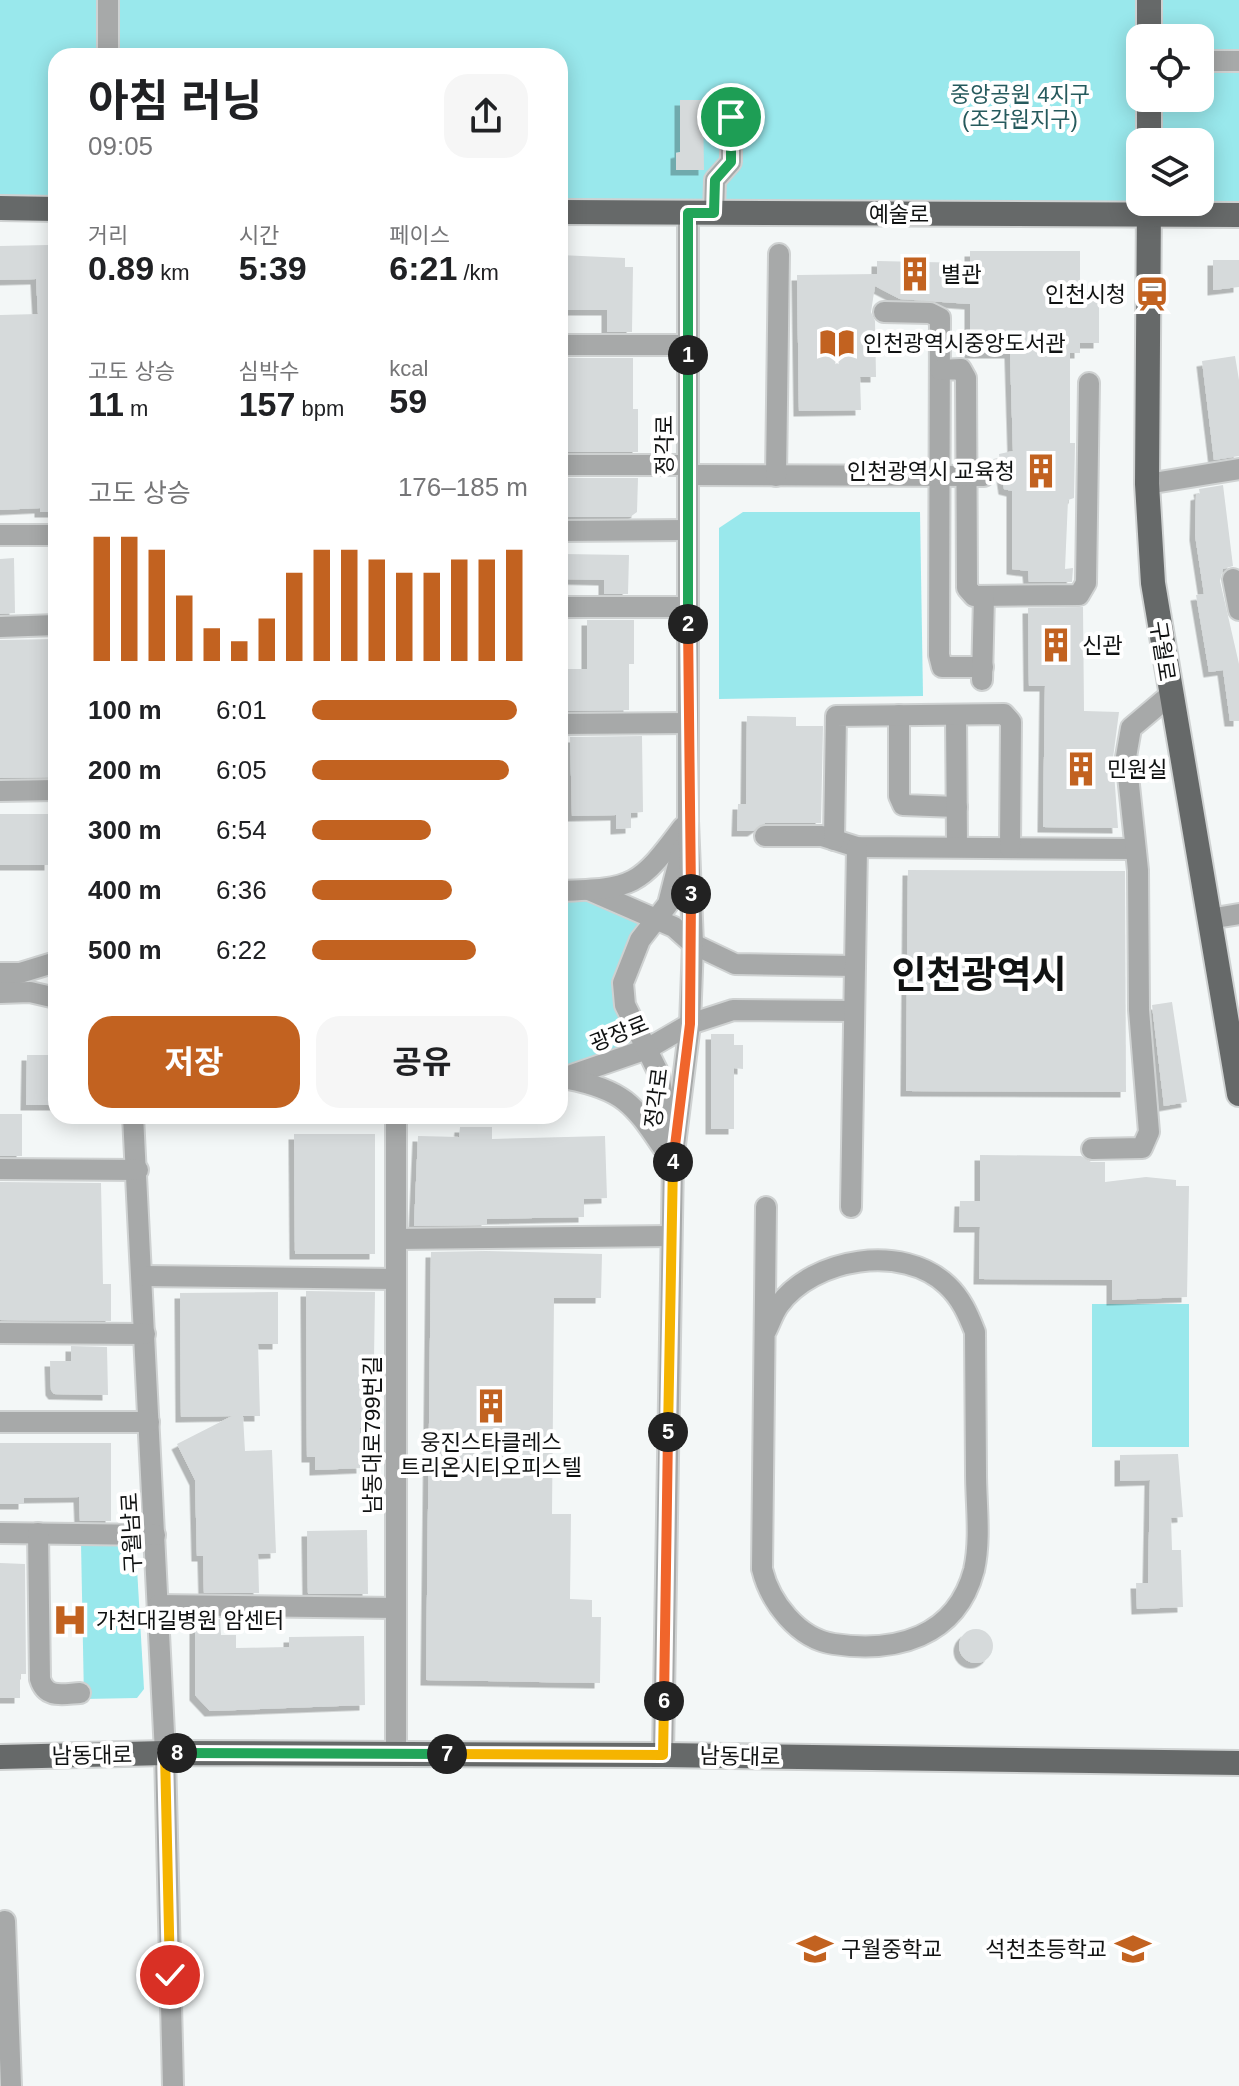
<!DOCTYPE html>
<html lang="ko">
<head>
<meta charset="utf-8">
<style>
  body { margin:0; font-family:Arial,"Noto Sans KR",sans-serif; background:#f6f6f6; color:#202124; height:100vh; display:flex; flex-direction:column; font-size:30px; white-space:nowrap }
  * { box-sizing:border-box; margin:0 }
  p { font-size:26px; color:#757577 }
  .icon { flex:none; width:44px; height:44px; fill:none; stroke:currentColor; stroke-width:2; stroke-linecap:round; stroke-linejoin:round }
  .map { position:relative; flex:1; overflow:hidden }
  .sheet { position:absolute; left:48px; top:48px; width:520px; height:1076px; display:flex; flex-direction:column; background:#fff; border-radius:24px; box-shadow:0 4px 20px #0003 }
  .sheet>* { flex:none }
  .controls { position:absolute; left:1126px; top:24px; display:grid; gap:16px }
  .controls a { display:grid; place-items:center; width:88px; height:88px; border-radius:16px; background:#fff; box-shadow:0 4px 20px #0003; font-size:40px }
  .pin { position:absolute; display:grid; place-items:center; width:68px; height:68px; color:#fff; margin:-34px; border:4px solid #fff; border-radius:50%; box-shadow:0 2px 8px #0007 }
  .km { position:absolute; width:40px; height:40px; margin:-20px; border-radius:50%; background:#222; color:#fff; font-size:22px; line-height:40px; text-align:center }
  .round { display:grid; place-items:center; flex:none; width:84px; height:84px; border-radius:24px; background:#f6f6f6 }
  .summary { display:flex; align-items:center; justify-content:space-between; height:136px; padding:0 40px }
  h1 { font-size:44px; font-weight:700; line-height:60px }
  .metrics { display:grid; grid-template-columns:repeat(3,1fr); gap:12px; height:136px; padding:8px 40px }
  .metrics div { display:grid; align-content:center }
  .metrics b { font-size:34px; font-weight:700 }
  .metrics small { font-size:22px; font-weight:400 }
  .metrics p { font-size:22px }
  .chart { height:224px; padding:16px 40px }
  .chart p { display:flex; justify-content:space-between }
  .chart svg { width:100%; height:144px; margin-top:8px; stroke:#c26220; stroke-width:6 }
  .button { display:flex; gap:16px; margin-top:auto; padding:16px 40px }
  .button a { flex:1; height:92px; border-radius:24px; background:#c26220; color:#fff; font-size:32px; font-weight:700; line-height:92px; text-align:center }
  .button a+a { background:#f6f6f6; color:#202124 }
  ul { padding:0 40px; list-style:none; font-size:26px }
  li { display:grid; grid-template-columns:128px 96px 1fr; align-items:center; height:60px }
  li i { height:20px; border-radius:10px; background:#c26220 }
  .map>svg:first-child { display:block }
</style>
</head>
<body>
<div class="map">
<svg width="1239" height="2086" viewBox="0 0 1239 2086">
  <defs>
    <filter id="shadow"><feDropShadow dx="-5.5" dy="5.5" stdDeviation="0" flood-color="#0004"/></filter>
  </defs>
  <rect width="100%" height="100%" fill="#f3f7f7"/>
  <!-- green -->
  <g fill="#99e8ec" fill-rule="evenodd">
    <path d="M0 0H1239V215H1183L1172 202H1200V142H1140V202L1148 215 560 212V56H56V209L0 208ZM1140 38H1200V98H1140Z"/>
    <polygon points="743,512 920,512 923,696 719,699 719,528"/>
    <polygon points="560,891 658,920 623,983 647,1049 560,1078"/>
    <rect x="1092" y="1304" width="97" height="143"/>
    <polygon points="81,1543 127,1544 136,1551 144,1689 137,1698 84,1699"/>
  </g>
  <!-- building -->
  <g fill="#d6dadb" filter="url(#shadow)">
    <polygon points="680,100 703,100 704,170 676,170 676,153 680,152"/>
    <polygon points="48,245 56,253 56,512 40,512 40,508 0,510 0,315 38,314 36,279 0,280 0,246"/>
    <polygon points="970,251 1080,251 1080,291 1099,291 1099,343 1080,343 1080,353 1070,353 1070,443 1075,443 1074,498 1068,500 1065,569 1073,568 1072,582 1029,582 1028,571 1012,569 1012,491 1004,489 999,454 1013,451 1010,353 970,353 970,304 900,299 875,286 871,312 875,321 876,377 860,377 861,410 799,411 797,275 877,274 877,261 970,263"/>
    <polygon points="560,255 625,258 625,267 633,267 632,332 607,332 607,310 560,310"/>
    <polygon points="1213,260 1239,260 1239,287 1213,290"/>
    <polygon points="1235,356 1239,380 1239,456 1214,460 1202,361"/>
    <polygon points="568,358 633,358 633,409 638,409 638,452 560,452 560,408 568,408"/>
    <polygon points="560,478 638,478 637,512 630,517 560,517"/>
    <polygon points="1223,485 1233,566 1223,569 1220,581 1239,664 1239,721 1230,721 1223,670 1209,672 1196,595 1204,594 1195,535 1196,495 1200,494 1199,489"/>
    <polygon points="563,554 629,555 628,594 604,594 604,580 563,579"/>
    <polygon points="14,558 15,613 0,614 0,559"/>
    <polygon points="1083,607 1084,711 1119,712 1113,758 1118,828 1043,827 1045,686 1029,686 1028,608"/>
    <polygon points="587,620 634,620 634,664 629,664 629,710 566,711 565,669 587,669"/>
    <polygon points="56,639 56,777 0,778 0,640"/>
    <polygon points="747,716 796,717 796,726 823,726 821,823 765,823 753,831 737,831 738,804 746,804"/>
    <polygon points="642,736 643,812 631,813 631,828 616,829 616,815 572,816 570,737"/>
    <rect x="0" y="814" width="50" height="51"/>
    <polygon points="908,870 1125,871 1126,1092 906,1091"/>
    <polygon points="1172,1002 1187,1102 1164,1106 1152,1005"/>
    <polygon points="711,1034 734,1034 734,1045 743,1045 743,1069 734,1068 734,1129 711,1129"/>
    <polygon points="27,1055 56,1055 56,1105 26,1105"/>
    <rect x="0" y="1114" width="22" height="42"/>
    <polygon points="460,1127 492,1127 492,1139 605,1136 607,1198 584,1199 584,1217 487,1219 487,1225 414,1226 418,1136 459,1137"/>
    <polygon points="294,1134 375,1134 375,1254 295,1254"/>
    <polygon points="980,1155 1081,1156 1091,1162 1105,1162 1105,1182 1146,1177 1176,1180 1176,1186 1189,1186 1187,1297 1112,1300 1112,1280 979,1279 980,1227 959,1227 960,1201 980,1201"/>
    <polygon points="0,1182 101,1183 103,1284 111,1284 111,1321 0,1320"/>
    <polygon points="486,1251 602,1254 601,1298 554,1298 552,1514 571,1514 570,1599 592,1600 592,1617 601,1617 600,1683 426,1680 431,1252"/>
    <polygon points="306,1291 375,1292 373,1428 360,1428 362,1468 315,1470 315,1457 307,1457"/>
    <polygon points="278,1292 278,1344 258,1344 260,1416 243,1416 245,1451 272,1450 276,1553 258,1554 259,1593 204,1593 203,1556 197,1556 195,1480 177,1444 232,1416 181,1417 180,1293"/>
    <polygon points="71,1346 107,1347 108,1395 54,1394 51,1390 50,1361 71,1361"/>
    <polygon points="0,1443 111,1443 111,1521 80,1521 79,1497 24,1498 24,1504 0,1504"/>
    <polygon points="1178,1454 1183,1517 1171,1518 1172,1550 1181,1550 1183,1607 1137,1609 1136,1583 1148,1583 1150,1480 1120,1481 1120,1455"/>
    <polygon points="367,1530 368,1594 308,1594 307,1531"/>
    <polygon points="0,1563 25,1564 26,1674 20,1674 20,1698 0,1698"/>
    <polygon points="220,1619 221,1635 236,1635 236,1648 289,1647 289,1637 364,1636 365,1705 210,1711 195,1695 195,1620"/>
    <circle cx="976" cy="1646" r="17"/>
  </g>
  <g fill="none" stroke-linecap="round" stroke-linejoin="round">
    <!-- minor casing -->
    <g stroke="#cfd2d2" stroke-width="24">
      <g id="minor">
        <polyline points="108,0 108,56"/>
        <polyline points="1200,61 1239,61"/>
        <polyline points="714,213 715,180 731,162 731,117"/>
        <polyline points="884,312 930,313 940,318 939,655 942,667 983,667"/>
        <polyline points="560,345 688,345"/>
        <polyline points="940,370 961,369 966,378 967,588 974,596 1079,595 1086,583 1089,383"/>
        <polyline points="560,465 688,465"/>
        <polyline points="688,475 984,476"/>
        <polyline points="776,476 779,254"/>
        <polyline points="1147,484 1239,469"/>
        <polyline points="560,531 688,530"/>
        <polyline points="0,535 56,535"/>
        <polyline points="1233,579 1239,610"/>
        <polyline points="560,607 688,607"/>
        <polyline points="0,627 56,625"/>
        <polyline points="982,680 984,596"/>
        <polyline points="899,715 899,796 903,805 957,807"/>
        <polyline points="956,715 957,847"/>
        <polyline points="560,724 688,723"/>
        <polyline points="0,791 56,790"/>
        <polyline points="765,836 822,836 857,847 1135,849"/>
        <polyline points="834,840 836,716 1004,714 1011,722 1010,848"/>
        <polyline points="589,890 674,927 693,944 735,964 855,966"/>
        <path d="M560 891C634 889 639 886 683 827"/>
        <polyline points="1209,919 1239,914"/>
        <polyline points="0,973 20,973 56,962"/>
        <polyline points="0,993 30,992 56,998"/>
        <polyline points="563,1078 647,1049 690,1024 733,1010 854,1011"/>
        <path d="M568 1079C630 1091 636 1109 670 1158"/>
        <polyline points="133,1116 165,1753 173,2086"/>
        <polyline points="669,1134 659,1074 625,1005 623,983 640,940 668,904 682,849"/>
        <polyline points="1092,1149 1142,1148 1149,1132 1139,1010 1138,870 1126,757 1131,728 1170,695"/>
        <polyline points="0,1169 138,1170"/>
        <polyline points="851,1207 857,847"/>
        <polyline points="396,1239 671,1236"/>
        <polyline points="143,1276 396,1279"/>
        <polyline points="0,1333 145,1334"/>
        <path d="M765 1333C770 1324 773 1313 779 1305 813 1258 903 1243 947 1285 961 1298 968 1314 975 1332 975 1379 976 1426 976 1473 976 1504 981 1539 974 1570 956 1638 895 1653 834 1644 798 1639 770 1602 762 1569L766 1207"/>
        <polyline points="0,1422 149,1422"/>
        <polyline points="0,1533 155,1535"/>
        <path d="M38 1533 40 1679C46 1699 62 1694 80 1693"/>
        <polyline points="158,1605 396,1608"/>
        <polyline points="396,1754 396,1116"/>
        <polyline points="663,1755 673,1161 690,1024 693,944 688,821 688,213"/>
        <polyline points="5,1921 11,2086"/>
      </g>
    </g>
    <!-- major casing -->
    <g stroke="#cfd2d2" stroke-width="28">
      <g id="major">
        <polyline points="1149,38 1149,0"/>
        <polyline points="1149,142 1149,98"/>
        <polyline points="1149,202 1147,484 1153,583 1239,1094"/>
        <polyline points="0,208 56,209"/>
        <polyline points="560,212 1239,215"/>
        <polyline points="0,1757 165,1753 663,1755 1239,1763"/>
      </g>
    </g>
    <!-- minor -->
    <use href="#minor" stroke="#a7a9a9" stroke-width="20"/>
    <!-- major -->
    <use href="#major" stroke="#666969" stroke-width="24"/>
  </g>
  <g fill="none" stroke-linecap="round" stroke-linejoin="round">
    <!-- split-1 casing -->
    <g stroke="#fff" stroke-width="16">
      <polyline id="split-1" points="688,355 688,213 714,213 715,180 731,162 731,117"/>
    </g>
    <!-- split-2 casing -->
    <g stroke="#fff" stroke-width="16">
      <polyline id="split-2" points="688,624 688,355"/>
    </g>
    <!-- split-3 casing -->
    <g stroke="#fff" stroke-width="16">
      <polyline id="split-3" points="688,624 691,894"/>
    </g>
    <!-- split-4 casing -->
    <g stroke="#fff" stroke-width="16">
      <polyline id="split-4" points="673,1162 690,1024 691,894"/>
    </g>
    <!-- split-5 casing -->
    <g stroke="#fff" stroke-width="16">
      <polyline id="split-5" points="668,1432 673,1162"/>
    </g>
    <!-- split-6 casing -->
    <g stroke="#fff" stroke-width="16">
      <polyline id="split-6" points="664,1701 668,1432"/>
    </g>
    <!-- split-7 casing -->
    <g stroke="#fff" stroke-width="16">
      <polyline id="split-7" points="447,1754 663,1755 664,1701"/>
    </g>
    <!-- split-8 casing -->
    <g stroke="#fff" stroke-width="16">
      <polyline id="split-8" points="177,1753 447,1754"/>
    </g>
    <!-- split-9 casing -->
    <g stroke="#fff" stroke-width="16">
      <polyline id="split-9" points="170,1975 165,1753 177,1753"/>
    </g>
    <!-- split-1 -->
    <use href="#split-1" stroke="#22a559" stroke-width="10"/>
    <!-- split-2 -->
    <use href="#split-2" stroke="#22a559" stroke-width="10"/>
    <!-- split-3 -->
    <use href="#split-3" stroke="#f0652b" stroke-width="10"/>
    <!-- split-4 -->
    <use href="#split-4" stroke="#f0652b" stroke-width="10"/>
    <!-- split-5 -->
    <use href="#split-5" stroke="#f5b400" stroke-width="10"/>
    <!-- split-6 -->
    <use href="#split-6" stroke="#f0652b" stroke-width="10"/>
    <!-- split-7 -->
    <use href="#split-7" stroke="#f5b400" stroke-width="10"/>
    <!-- split-8 -->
    <use href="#split-8" stroke="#22a559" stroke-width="10"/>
    <!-- split-9 -->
    <use href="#split-9" stroke="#f5b400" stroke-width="10"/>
  </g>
  <!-- icons -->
  <defs>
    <g id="building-bare" transform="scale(2.76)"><path d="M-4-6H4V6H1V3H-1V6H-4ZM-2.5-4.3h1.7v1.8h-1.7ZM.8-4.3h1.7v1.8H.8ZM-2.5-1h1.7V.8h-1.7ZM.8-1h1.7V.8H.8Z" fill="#c26220" stroke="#fff" stroke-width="2.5" paint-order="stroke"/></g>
    <g id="station-bare" transform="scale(2.76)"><path d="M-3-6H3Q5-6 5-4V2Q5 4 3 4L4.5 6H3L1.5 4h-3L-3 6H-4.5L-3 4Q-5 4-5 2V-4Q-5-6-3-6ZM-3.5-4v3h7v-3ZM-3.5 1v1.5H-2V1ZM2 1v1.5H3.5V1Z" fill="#c26220" stroke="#fff" stroke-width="2.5" paint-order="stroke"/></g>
    <g id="library-bare" transform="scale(2.76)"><path d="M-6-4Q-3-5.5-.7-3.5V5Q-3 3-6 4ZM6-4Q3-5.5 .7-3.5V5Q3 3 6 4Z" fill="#c26220" stroke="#fff" stroke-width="2.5" paint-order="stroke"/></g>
    <g id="hospital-bare" transform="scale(2.76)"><path d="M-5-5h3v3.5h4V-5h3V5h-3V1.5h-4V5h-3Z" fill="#c26220" stroke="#fff" stroke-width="2.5" paint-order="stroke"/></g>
    <g id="school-bare" transform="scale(2.76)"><path d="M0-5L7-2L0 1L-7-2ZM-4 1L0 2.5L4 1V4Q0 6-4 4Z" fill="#c26220" stroke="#fff" stroke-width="2.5" paint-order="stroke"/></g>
  </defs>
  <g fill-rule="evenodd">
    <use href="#building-bare" x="915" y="274"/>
    <use href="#station-bare" x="1152" y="294"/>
    <use href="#library-bare" x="837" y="343"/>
    <use href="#building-bare" x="1041" y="471"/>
    <use href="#building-bare" x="1056" y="645"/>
    <use href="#building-bare" x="1081" y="769"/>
    <use href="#building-bare" x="491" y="1406"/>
    <use href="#hospital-bare" x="70" y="1620"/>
    <use href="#school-bare" x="815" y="1949"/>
    <use href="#school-bare" x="1133" y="1949"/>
  </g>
  <g text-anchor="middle" stroke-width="8" stroke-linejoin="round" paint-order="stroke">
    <!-- park labels -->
    <g font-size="22" fill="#265a5d" stroke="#fff">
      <text x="1020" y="102">중앙공원 4지구<tspan x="1020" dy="25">(조각원지구)</tspan></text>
    </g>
    <!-- street labels -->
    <g font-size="22" fill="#101212" stroke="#fff">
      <text x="899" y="222">예술로</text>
      <text transform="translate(664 445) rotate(-90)" y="8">정각로</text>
      <text transform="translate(1163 651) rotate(81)" y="8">구월로</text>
      <text transform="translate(619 1033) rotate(-22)" y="8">광장로</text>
      <text transform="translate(656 1098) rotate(-83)" y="8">정각로</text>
      <text transform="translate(372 1435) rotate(-90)" y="8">남동대로799번길</text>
      <text transform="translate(131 1533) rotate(-93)" y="8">구월남로</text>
      <text transform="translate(92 1755) rotate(-1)" y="8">남동대로</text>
      <text transform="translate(740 1756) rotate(1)" y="8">남동대로</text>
    </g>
    <!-- poi labels -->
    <g font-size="22" fill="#101212" stroke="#fff" text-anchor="start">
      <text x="941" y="282">별관</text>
      <text x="1126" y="302" text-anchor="end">인천시청</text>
      <text x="863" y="351">인천광역시중앙도서관</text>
      <text x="1015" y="479" text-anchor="end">인천광역시 교육청</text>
      <text x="1082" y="653">신관</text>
      <text x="1107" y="777">민원실</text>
      <text x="491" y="1450" text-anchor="middle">웅진스타클레스<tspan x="491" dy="25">트리온시티오피스텔</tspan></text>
      <text x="96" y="1628">가천대길병원 암센터</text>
      <text x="841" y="1957">구월중학교</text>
      <text x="1107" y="1957" text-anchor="end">석천초등학교</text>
    </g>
    <!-- town labels -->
    <g font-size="38" font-weight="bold" fill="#101212" stroke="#fff">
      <text x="979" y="988">인천광역시</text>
    </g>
  </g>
</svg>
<div class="controls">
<a><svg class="icon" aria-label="locate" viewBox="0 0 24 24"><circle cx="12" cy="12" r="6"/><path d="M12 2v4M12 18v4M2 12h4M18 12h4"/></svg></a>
<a><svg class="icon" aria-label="layers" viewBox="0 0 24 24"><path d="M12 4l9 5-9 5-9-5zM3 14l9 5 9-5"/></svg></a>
</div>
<div class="pin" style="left:731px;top:117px;background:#1e9e55"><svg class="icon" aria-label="arrive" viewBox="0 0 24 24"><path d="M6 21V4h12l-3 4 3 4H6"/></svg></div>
<div class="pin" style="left:170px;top:1975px;background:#d93025"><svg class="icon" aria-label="check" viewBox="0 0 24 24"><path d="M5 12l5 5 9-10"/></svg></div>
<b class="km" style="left:688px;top:355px">1</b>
<b class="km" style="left:688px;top:624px">2</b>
<b class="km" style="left:691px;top:894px">3</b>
<b class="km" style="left:673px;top:1162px">4</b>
<b class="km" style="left:668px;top:1432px">5</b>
<b class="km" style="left:664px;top:1701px">6</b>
<b class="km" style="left:447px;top:1754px">7</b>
<b class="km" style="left:177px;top:1753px">8</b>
<section class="sheet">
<div class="summary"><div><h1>아침 러닝</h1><p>09:05</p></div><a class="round"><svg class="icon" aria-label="share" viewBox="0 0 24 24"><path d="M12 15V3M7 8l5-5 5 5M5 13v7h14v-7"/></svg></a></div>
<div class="metrics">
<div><p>거리</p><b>0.89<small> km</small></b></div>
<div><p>시간</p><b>5:39</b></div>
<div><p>페이스</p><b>6:21<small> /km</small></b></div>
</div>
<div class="metrics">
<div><p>고도 상승</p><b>11<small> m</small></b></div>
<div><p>심박수</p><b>157<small> bpm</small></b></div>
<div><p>kcal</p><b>59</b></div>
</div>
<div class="chart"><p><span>고도 상승</span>176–185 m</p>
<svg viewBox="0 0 160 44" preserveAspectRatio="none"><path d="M5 44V6M15 44V6M25 44V10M35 44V24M45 44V34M55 44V38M65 44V31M75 44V17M85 44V10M95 44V10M105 44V13M115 44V17M125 44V17M135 44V13M145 44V13M155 44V10"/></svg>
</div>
<ul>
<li><b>100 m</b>6:01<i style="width:95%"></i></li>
<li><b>200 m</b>6:05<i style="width:91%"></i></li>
<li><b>300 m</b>6:54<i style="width:55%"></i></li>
<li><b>400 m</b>6:36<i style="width:65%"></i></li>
<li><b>500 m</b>6:22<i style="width:76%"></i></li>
</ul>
<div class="button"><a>저장</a><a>공유</a></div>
</section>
</div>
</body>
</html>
